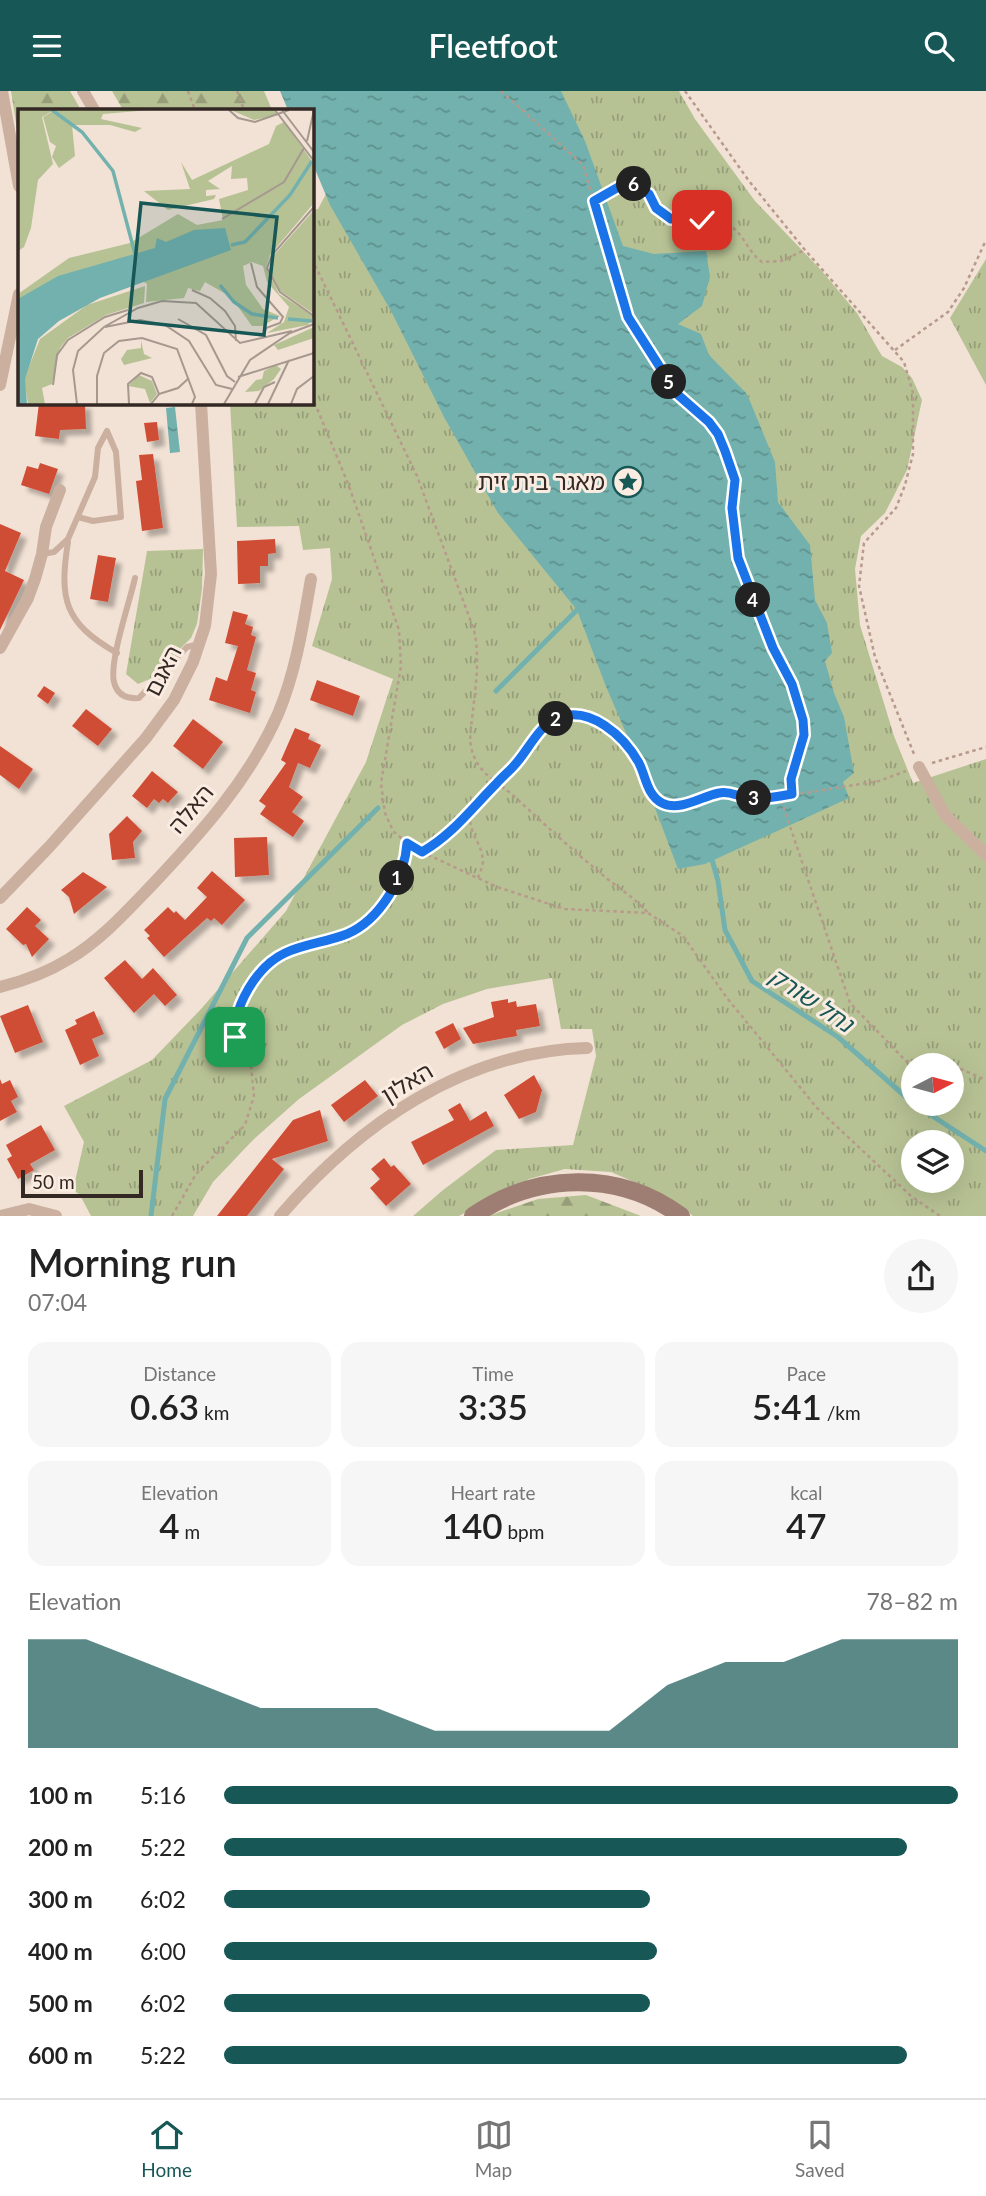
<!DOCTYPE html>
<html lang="en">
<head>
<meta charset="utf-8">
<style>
  body { margin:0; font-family:Lato,"Noto Sans Hebrew",sans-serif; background:#f6f6f6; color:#222; height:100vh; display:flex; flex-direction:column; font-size:26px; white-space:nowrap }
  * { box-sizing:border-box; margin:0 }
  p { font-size:23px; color:#767676 }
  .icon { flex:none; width:38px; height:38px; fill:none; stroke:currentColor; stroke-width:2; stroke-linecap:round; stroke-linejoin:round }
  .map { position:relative; height:1125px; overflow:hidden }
  .side { display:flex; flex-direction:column; background:#fff; flex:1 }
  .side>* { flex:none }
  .needle { width:46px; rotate:84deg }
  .buttons { position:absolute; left:901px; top:962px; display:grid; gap:14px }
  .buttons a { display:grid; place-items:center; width:63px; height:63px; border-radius:50%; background:#fff; box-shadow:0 7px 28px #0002; font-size:35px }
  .scale { position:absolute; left:21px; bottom:18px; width:122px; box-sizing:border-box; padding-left:7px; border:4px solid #342824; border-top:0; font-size:19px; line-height:24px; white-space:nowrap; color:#342824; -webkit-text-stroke:5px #faece1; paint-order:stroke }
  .pin { position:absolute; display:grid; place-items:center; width:60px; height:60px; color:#fff; margin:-30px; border-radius:14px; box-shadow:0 4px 10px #0006 }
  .km { position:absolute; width:35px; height:35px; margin:-18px; border-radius:50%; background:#222; color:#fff; font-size:19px; line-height:35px; text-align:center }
  .round { display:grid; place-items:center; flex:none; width:74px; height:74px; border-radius:37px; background:#f6f6f6 }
  .summary { display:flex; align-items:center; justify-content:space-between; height:119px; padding:0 28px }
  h1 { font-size:38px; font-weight:600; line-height:52px }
  .figures { display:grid; grid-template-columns:repeat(3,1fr); gap:10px; height:119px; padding:7px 28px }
  .figures div { display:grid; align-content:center; border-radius:18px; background:#f6f6f6; text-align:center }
  .figures b { font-size:35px; font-weight:600 }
  .figures small { font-size:19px; font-weight:400 }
  .figures p { font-size:19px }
  .chart { height:196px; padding:14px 28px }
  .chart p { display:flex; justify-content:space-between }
  .chart svg { width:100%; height:126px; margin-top:7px; fill:#175857; opacity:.7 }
  ul { padding:0 28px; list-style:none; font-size:23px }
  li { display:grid; grid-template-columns:112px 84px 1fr; align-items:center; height:52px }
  li i { height:18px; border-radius:9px; background:#175857 }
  header { display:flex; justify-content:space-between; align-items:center; height:91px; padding:0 28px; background:#175857; color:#fff; font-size:32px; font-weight:600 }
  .dock { display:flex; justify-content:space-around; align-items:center; height:98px; border-top:2px solid #e0e0e0; background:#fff; font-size:19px; color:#767676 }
  .dock a { display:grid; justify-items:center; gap:4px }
  .dock .selected { color:#175857 }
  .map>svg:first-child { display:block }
</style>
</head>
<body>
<header><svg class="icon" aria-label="menu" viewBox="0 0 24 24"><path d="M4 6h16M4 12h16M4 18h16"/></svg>Fleetfoot<svg class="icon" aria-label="search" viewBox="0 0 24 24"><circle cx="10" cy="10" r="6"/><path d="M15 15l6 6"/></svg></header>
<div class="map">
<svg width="986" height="1125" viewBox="0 0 986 1125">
  <defs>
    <pattern id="grass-tufts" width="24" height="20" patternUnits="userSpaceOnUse" patternTransform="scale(1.75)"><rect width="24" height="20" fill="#b7c294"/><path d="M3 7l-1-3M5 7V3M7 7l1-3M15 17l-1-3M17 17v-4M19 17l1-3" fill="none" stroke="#969e79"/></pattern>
    <pattern id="forest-firs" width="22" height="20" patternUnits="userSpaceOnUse" patternTransform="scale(1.75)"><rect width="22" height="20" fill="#b7c294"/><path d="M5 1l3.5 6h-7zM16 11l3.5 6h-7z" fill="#969e79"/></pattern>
    <pattern id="water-ripples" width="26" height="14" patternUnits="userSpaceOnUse" patternTransform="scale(1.75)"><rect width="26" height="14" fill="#72b1ae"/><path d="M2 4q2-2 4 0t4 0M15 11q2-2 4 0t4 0" fill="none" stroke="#5e908d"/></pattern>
    <filter id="shadow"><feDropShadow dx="6" dy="6" stdDeviation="2" flood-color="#0004"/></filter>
  </defs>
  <rect width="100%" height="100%" fill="#f2e2d5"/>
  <!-- grass -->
  <g fill="url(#grass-tufts)" fill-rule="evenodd">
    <path d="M381 0H679L695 28 755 110 821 179 857 222 882 265 902 276 912 287 922 309 907 379 885 422 861 445 855 478 860 534 894 645 913 692 986 668V1125H693L668 1106 611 1081 565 1078 529 1088 459 1125H413L443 1099 496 1059 573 1054 596 965 592 938H561L552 887 487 898 443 913 402 934 299 1008 253 1049 213 1091 193 1125H91L80 1104 73 1099 84 1051 64 1015 152 969 201 918 286 820 366 671 393 588 312 555 332 488 330 457 303 459 299 435 237 436 230 312H312V119L318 118ZM914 975H952V1013H914ZM914 1052H952V1090H914Z"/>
    <polygon points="986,168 986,294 950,227"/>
    <polygon points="203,458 202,498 197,533 191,547 150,588 138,593 126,583 147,460"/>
  </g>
  <!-- forest -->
  <g fill="url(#forest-firs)">
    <polygon points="11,0 70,0 81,19 19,19 19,51"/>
    <polygon points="112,0 264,0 272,19 123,19"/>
    <polygon points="586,1104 641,1125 488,1125 538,1108"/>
  </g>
  <!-- water -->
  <g fill="url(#water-ripples)">
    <polygon points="280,0 561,0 585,50 623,155 654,163 706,160 710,186 702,215 678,233 701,243 709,264 747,303 775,371 778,411 810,454 815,509 827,532 832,562 825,570 834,602 844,626 854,682 843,691 849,707 705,773 678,778 632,656 605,593 577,519 498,422 444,326 391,220 330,114 312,71 312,19 288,19"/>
    <polygon points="175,316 180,361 170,362 166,317"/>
  </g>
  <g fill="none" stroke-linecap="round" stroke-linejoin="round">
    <!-- stream -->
    <g stroke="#72b1ae" stroke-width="5">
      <polyline points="496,600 581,515"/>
      <polyline points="711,765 718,790 725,839 752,890 838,946 914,1013"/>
      <polyline points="914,1013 986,1060"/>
      <polyline points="151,1125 165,1008 247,847 378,717"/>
    </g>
  </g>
  <!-- building -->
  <g fill="#d04d36" filter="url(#shadow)">
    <polygon points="39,312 85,312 86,338 60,339 59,348 35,345"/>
    <polygon points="157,331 159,349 147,351 144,332"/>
    <polygon points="153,363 163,437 142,440 136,390 142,389 139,364"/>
    <polygon points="40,372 58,378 49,403 21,394 27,375 38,378"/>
    <polygon points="0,433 21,442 5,480 24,489 0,539"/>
    <polygon points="275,448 276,462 268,463 268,475 260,475 260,492 238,493 237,450"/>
    <polygon points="98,464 116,467 108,511 90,508"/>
    <polygon points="233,520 248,524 245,533 253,536 251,544 256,546 247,579 256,582 251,599 256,601 250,622 209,609 216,586 227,590 238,555 225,552"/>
    <polygon points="317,589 360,605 353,625 310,609"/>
    <polygon points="44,595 55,602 48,613 37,605"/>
    <polygon points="86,618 112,638 98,655 72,635"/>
    <polygon points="193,628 223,651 203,678 173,655"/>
    <polygon points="295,637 310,643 308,648 321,654 310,677 298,672 289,696 303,706 292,721 304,730 293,746 260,723 266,715 259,710 286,672 281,669"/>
    <polygon points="0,655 33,678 19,698 0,684"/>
    <polygon points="152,680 178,701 168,712 163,708 159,712 154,708 147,717 132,705"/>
    <polygon points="127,725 142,740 133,751 135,767 112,769 109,743"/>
    <polygon points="267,746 269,784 235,786 234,747"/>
    <polygon points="212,780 245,809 222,834 214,827 211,830 207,827 164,866 147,847 150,845 144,839 168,816 174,822 176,820 185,829 207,806 197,797"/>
    <polygon points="83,781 107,796 74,823 69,806 61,799"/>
    <polygon points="27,816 41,829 35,835 49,848 32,866 26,853 23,854 6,838"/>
    <polygon points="125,869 142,888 153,877 177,904 165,915 154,903 134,922 104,887"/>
    <polygon points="508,908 508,912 516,910 517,916 536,913 540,935 516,939 517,945 473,953 463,937 494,926 491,911"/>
    <polygon points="28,914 43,951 15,962 0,925"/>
    <polygon points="94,920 104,943 92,948 99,965 80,974 65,939 77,933 75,929"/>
    <polygon points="453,932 461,948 444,958 435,941"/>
    <polygon points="534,984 542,999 536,1021 519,1028 504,1004"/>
    <polygon points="0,988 2,993 10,989 18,1006 11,1010 17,1021 0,1030"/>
    <polygon points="365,989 378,1005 344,1031 331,1014"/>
    <polygon points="460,1012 470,1030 486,1020 494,1035 423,1074 411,1051 454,1029 448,1019"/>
    <polygon points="320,1019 328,1050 272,1068 284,1078 247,1125 217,1125 293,1029"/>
    <polygon points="41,1034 55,1059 30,1073 34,1079 18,1088 7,1068 12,1065 6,1054"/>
    <polygon points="384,1067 391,1076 394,1074 411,1093 386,1115 370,1097 380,1088 371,1078"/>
  </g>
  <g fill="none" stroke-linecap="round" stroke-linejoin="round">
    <!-- path -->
    <g stroke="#b79a8b" stroke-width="2.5" stroke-dasharray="3.5 3.5" stroke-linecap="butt">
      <polyline points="188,0 195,19"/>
      <polyline points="237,0 244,19"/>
      <polyline points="501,0 583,74 628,226 677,303 709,332 718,343 725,360 735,389 732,417 738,467 751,506 773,557 792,593 803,629 804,644 791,688 792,703"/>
      <polyline points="685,0 749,90 805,159 904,271 913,302 913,363 905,394 896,417 864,452 859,495 875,566 914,663"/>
      <path d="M594 110 629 90C634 93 642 97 647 102 656 110 656 120 669 126 685 134 710 124 729 134 743 142 748 161 762 171L781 170 805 159"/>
      <path d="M312 168 417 385 474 539C480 566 476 592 473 619 472 631 469 644 471 656 477 683 497 690 515 706 543 732 570 757 599 781 615 795 633 805 648 822"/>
      <polyline points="895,259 948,221 964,197 986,149"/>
      <polyline points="312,305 349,395 399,539 401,575 381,692 385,722 393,740 407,752 422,761 497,796 565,818 648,822 683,845 727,907 817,1017 911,1105 940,1125"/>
      <polyline points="932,672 986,656"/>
      <polyline points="780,706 879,690 906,680"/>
      <polyline points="422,761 443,749 470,722"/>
      <path d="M478 787C480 781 483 775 483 770 482 750 465 740 472 719 485 702 502 689 516 673 526 662 533 649 542 639 573 607 610 633 631 661 643 676 643 701 661 711 678 721 699 706 717 702 728 699 736 705 748 706 759 708 769 707 780 706L850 912 906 970 947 972 986 989"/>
      <path d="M172 1125 196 1083 245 1034 254 1005 249 957 235 946C233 915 257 875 285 862 304 853 327 851 347 843 380 829 404 786 407 752"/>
    </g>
    <!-- service -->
    <g stroke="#cbb0a0" stroke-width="6">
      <path d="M68 451C59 508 64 532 117 562"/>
      <polyline points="43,463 54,461 68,448 95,386 98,357 107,340 116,361 121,426 93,430 78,426"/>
      <path d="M135 487C130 510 109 570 114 591 117 604 126 608 139 607L187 556 199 553"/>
    </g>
    <!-- minor -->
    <g stroke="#cbb0a0" stroke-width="12">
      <polyline points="2,0 19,95"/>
      <polyline points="83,0 94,19"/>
      <polyline points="0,294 19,203"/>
      <polyline points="0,557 28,507 35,488 42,463 46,436 60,399"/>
      <polyline points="919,676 945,724 986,764"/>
      <polyline points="0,807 50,755 146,647 174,609 193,571 205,535 211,483 201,312"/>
      <path d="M0 896C24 890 48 881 69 868 101 849 127 820 152 794 201 742 249 689 278 623 296 580 303 534 311 488"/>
      <polyline points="1,1125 29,1118 56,1125"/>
      <path d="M280 1125C358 1034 463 960 587 957"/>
    </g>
    <!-- secondary -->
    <path stroke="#9e7e72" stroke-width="18" d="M473 1125C536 1081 619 1079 681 1125"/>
  </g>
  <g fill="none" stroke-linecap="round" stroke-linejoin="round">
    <!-- route casing -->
    <g stroke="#fff" stroke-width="14">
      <path id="route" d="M235 946C233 915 257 875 285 862 304 853 327 851 347 843 380 829 405 786 407 752L422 761C453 743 471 718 496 693 503 685 512 678 518 670 529 657 540 634 557 627 590 614 624 645 639 672 646 686 647 704 662 712 680 721 702 705 719 702 729 700 735 704 744 706 761 709 776 706 792 703L791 688 804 644 803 629 792 593 773 557 738 467 732 417 735 389 725 360 718 343 709 331 677 303 628 226 594 110 629 90 649 103 656 117 671 128 702 129"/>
    </g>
    <!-- route -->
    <use href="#route" stroke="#1a73e8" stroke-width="9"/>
  </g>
  <!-- icons -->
  <defs>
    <g id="sight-ring" transform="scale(1.575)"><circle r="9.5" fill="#faece1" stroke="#175857" stroke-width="1.5"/><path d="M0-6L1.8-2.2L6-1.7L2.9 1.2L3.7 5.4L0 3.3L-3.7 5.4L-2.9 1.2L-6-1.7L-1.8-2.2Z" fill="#175857"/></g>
  </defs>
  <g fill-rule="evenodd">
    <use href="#sight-ring" x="628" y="391"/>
  </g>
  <g text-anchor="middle" stroke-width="6" stroke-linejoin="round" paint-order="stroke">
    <!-- poi labels -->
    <g font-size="23" fill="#342824" stroke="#faece1" text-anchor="end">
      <text x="605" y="399">מאגר בית זית</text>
    </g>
    <!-- street labels -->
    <g font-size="23" fill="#342824" stroke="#faece1">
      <text transform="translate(163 580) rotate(-63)" y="8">האגם</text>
      <text transform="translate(191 718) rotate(-50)" y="8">האלה</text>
      <text transform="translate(407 992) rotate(-31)" y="8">האלון</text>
    </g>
    <!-- water labels -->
    <g font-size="24" font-style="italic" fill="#175857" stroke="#faece1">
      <text transform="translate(811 909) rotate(34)" y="8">נחל שורק</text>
    </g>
  </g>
  <!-- overview -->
  <g transform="translate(18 18)">
    <rect width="296" height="296" fill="#f2e2d5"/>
    <path d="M37 1H132L85 5 83 10 124 19 117 23 92 16H54L57 47 41 59 34 48 38 37 32 33 25 8ZM213 1H256L260 6 236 11ZM266 13 296 55V94L252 146 248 158 261 185 296 207 290 216 249 224 266 213 271 198 249 173 245 157 234 153 225 157 228 176 245 200 262 207 244 217H234L213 188 187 173 182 182 170 179 166 189 128 193 129 175 109 162 0 199V185L51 149 112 134 160 105 179 116 205 111 201 90 230 81 229 69 213 70 214 57 190 72 202 80 188 81V87L198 86 196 90 150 101 126 82 172 80 163 53 174 71 251 35 258 17ZM121 266 134 272 139 285 132 294 127 280 110 277Z" fill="#b7c294"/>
    <path d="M0 1H36L24 8 35 55 20 71 13 119 6 138 0 142ZM296 101V205L261 181 251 162 256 146ZM127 177 126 194 88 206 50 229 42 239 34 275 24 279 27 295H10L6 270 22 230 69 196ZM296 218V229L260 241 256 236ZM123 231 126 245 134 249 106 256 103 250 109 241 123 239ZM258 256 263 260 256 270 241 282 227 283 238 271 244 270 246 262Z" fill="#b7c294"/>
    <path d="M207 119 213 141 82 189 41 212 20 230 7 270 9 295H0V190L40 167 137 139 139 129 148 133 176 121Z" fill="#72b1ae"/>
    <path fill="none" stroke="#72b1ae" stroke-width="3.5" d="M34 1 64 23 95 62 117 145M213 136 227 133 272 86 294 52M202 176 216 193 234 205 260 209M270 210 294 212"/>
    <path fill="none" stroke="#a6988e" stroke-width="2" d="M211 1 220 9 237 13 271 1M257 1 296 52M264 1 296 43M289 32 296 1M296 98 254 146 249 159 262 183 296 207M204 110 266 73 286 39M233 154 239 178 265 208 262 214 248 219 246 226M174 181 192 189 207 202 217 217 218 232M160 210 188 226 209 267 217 273M87 218 122 211 147 216 171 232 198 276 214 280M220 268 296 244M35 276 39 246 50 231 87 208 110 201M141 285 160 279 171 269M59 295 55 261 60 242 86 218 120 199 144 192 178 194 222 234 274 222M79 295V267L86 244 101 232 124 229 159 240 177 288 174 295M111 295 110 275 123 264 134 268 141 285 133 295M206 295 232 251 272 224 296 215M237 295 246 278 257 273M250 295 271 251M273 295 279 280 296 267"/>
    <path fill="#175857" fill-opacity="0.15" stroke="#175857" stroke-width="3.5" d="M123 94 259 108 246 226 111 212Z"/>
    <rect width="296" height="296" fill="none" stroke="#342824" stroke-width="3.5"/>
  </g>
</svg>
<div class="buttons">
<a><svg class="needle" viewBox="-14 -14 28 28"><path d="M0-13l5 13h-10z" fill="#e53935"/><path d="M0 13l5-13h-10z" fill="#767676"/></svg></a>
<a><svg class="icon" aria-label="layers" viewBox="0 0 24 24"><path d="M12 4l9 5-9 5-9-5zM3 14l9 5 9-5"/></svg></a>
</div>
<div class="scale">50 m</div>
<div class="pin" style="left:235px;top:946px;background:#1e9e55"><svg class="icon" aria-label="arrive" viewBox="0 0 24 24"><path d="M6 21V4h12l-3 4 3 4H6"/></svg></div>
<div class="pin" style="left:702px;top:129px;background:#d93025"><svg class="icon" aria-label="check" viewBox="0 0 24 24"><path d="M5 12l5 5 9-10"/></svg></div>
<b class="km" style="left:397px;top:787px">1</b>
<b class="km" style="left:556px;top:628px">2</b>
<b class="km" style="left:754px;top:707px">3</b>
<b class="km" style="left:753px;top:509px">4</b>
<b class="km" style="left:669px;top:291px">5</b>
<b class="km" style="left:634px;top:93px">6</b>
</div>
<section class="side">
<div class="summary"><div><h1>Morning run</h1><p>07:04</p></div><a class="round"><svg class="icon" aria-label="share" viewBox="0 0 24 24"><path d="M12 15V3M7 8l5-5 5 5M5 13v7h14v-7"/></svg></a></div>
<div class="figures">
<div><p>Distance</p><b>0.63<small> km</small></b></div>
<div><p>Time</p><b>3:35</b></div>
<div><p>Pace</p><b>5:41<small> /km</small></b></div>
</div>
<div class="figures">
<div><p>Elevation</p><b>4<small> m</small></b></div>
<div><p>Heart rate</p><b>140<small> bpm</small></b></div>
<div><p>kcal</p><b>47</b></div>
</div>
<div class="chart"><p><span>Elevation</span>78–82 m</p>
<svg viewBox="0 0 160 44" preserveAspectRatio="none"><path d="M0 44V6L10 6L20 14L30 22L40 30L50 30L60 30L70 38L80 38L90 38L100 38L110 22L120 14L130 14L140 6L150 6L160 6V44z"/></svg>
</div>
<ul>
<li><b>100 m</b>5:16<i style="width:100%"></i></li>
<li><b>200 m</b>5:22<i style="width:93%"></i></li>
<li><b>300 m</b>6:02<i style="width:58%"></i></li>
<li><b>400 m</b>6:00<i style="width:59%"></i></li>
<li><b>500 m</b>6:02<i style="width:58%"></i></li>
<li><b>600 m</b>5:22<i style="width:93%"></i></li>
</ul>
</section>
<nav class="dock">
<a class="selected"><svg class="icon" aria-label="home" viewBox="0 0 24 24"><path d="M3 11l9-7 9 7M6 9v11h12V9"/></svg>Home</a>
<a><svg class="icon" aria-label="map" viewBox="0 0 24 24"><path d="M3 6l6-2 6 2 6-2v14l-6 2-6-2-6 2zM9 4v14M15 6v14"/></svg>Map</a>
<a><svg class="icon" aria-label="saved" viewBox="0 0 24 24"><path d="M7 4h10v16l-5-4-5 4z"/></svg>Saved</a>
</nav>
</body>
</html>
